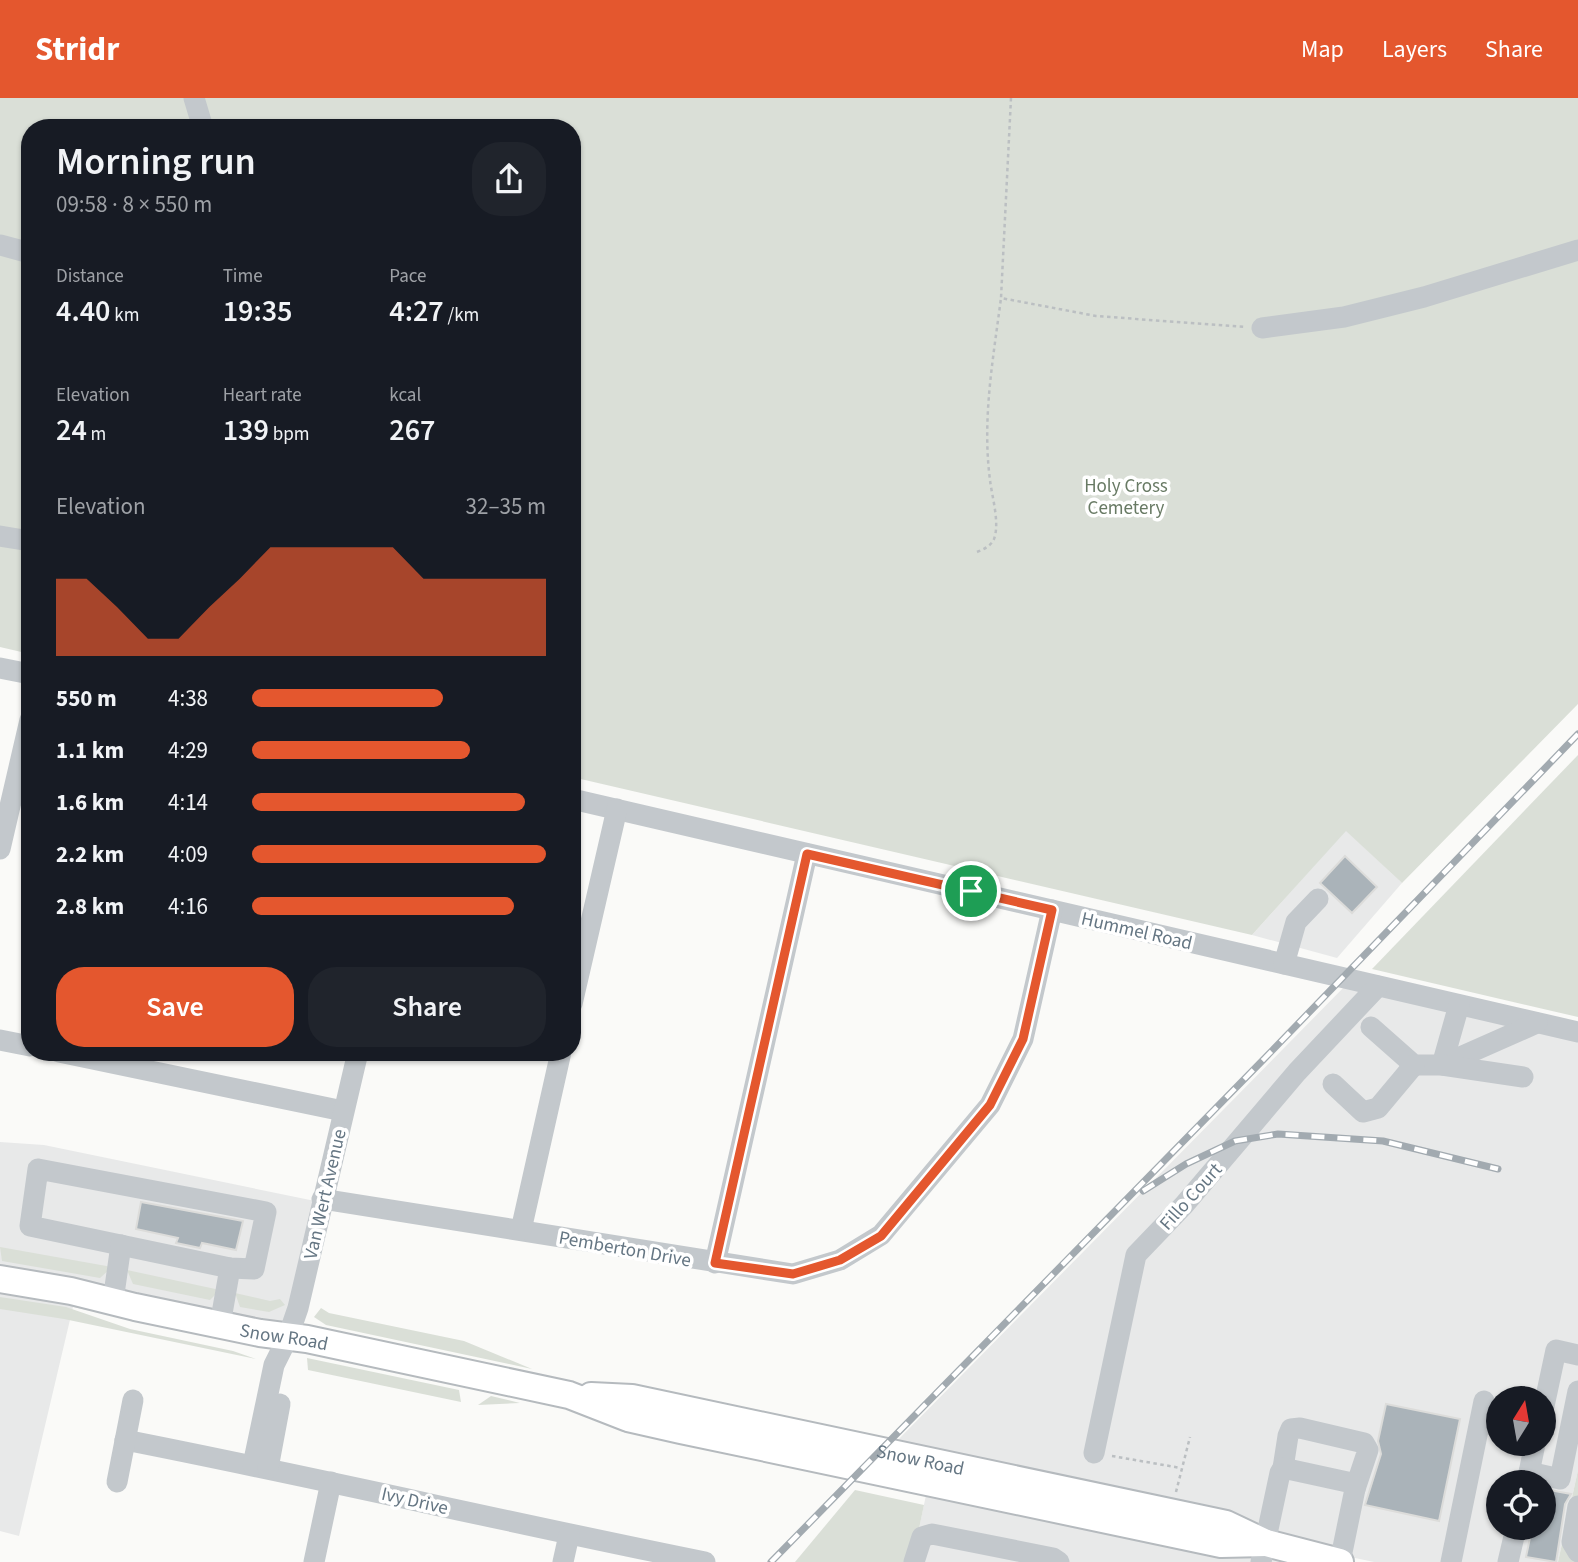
<!DOCTYPE html>
<html lang="en">
<head>
<meta charset="utf-8">
<style>
  body { margin:0; font-family:"Source Sans 3",sans-serif; background:#20242c; color:#f1f3f6; height:100vh; display:flex; flex-direction:column; font-size:26px; white-space:nowrap }
  * { box-sizing:border-box; margin:0 }
  p { font-size:23px; color:#9ea1a6 }
  .icon { flex:none; width:38px; height:38px; fill:none; stroke:currentColor; stroke-width:2; stroke-linecap:round; stroke-linejoin:round }
  .map { position:relative; flex:1; overflow:hidden }
  .sheet { position:absolute; left:21px; top:21px; width:560px; height:942px; display:flex; flex-direction:column; background:#171b24; border-radius:28px; box-shadow:0 2px 5px #0004 }
  .sheet>* { flex:none }
  .needle { width:46px; rotate:11deg }
  .fabs { position:absolute; left:1486px; top:1288px; display:grid; gap:14px }
  .fabs a { display:grid; place-items:center; width:70px; height:70px; border-radius:50%; background:#171b24; box-shadow:0 2px 5px #0004; font-size:35px }
  .pin { position:absolute; display:grid; place-items:center; width:60px; height:60px; color:#fff; margin:-30px; border:4px solid #fff; border-radius:50%; box-shadow:0 2px 7px #0007 }
  .round { display:grid; place-items:center; flex:none; width:74px; height:74px; border-radius:28px; background:#20242c }
  .summary { display:flex; align-items:center; justify-content:space-between; height:119px; padding:0 35px }
  h1 { font-size:38px; font-weight:600; line-height:52px }
  .stats { display:grid; grid-template-columns:repeat(3,1fr); gap:10px; height:119px; padding:7px 35px }
  .stats div { display:grid; align-content:center }
  .stats b { font-size:30px; font-weight:600 }
  .stats small { font-size:19px; font-weight:400 }
  .stats p { font-size:19px }
  .chart { height:196px; padding:14px 35px }
  .chart p { display:flex; justify-content:space-between }
  .chart svg { width:100%; height:126px; margin-top:7px; fill:#e4572e; opacity:.7 }
  .primary-button { display:flex; gap:14px; margin-top:auto; padding:14px 35px }
  .primary-button a { flex:1; height:80px; border-radius:28px; background:#e4572e; color:#fff; font-size:28px; font-weight:600; line-height:80px; text-align:center }
  .primary-button a+a { background:#20242c; color:#f1f3f6 }
  ul { padding:0 35px; list-style:none; font-size:23px }
  li { display:grid; grid-template-columns:112px 84px 1fr; align-items:center; height:52px }
  li i { height:18px; border-radius:9px; background:#e4572e }
  header { display:flex; align-items:center; gap:42px; box-sizing:border-box; height:98px; padding:0 35px; background:#e4572e; color:#fff }
  header strong { font-size:33px }
  nav { display:flex; gap:38px; margin-inline-start:auto; font-size:24px }
  .map>svg:first-child { display:block }
</style>
</head>
<body>
<header>
<strong>Stridr</strong>
<nav><a>Map</a><a>Layers</a><a>Share</a></nav>
</header>
<div class="map">
<svg width="1578" height="1464" viewBox="0 0 1578 1464">
  <rect width="100%" height="100%" fill="#fafaf8"/>
  <!-- built -->
  <g fill="#e8e9e9" fill-rule="evenodd">
    <polygon points="1346,732 1402,785 1337,860 1252,837"/>
    <path d="M1347 886 1578 939V1372L1558 1464H1374L1284 1445 1280 1464H912L934 1359 890 1350ZM1498 1300H1544V1346H1498ZM1498 1384H1544V1430H1498Z"/>
    <polygon points="0,1044 44,1047 315,1103 280,1253 73,1209 19,1438 0,1433"/>
  </g>
  <!-- green -->
  <g fill="#dadfd7">
    <polygon points="0,0 1578,0 1578,606 1402,785 1346,733 1252,837 572,679 572,30 30,30 30,556 0,549"/>
    <polygon points="1578,657 1578,919 1372,871"/>
    <polygon points="0,1149 112,1169 100,1180 2,1163"/>
    <polygon points="127,1172 220,1192 210,1202 133,1186"/>
    <polygon points="235,1195 270,1203 280,1201 285,1207 269,1214 240,1209"/>
    <polygon points="0,1199 66,1209 130,1231 233,1253 256,1261 64,1221 0,1211"/>
    <polygon points="321,1210 329,1215 464,1243 532,1271 326,1227 314,1219"/>
    <polygon points="307,1260 459,1292 461,1304 308,1272"/>
    <polygon points="491,1298 520,1305 478,1307"/>
    <polygon points="1578,1372 1578,1464 1558,1464"/>
    <polygon points="855,1392 924,1407 912,1464 795,1464"/>
  </g>
  <!-- building -->
  <g fill="#aab3b9" stroke="#dcdcda" stroke-width="2">
    <polygon points="1345,758 1377,789 1352,815 1320,785"/>
    <polygon points="141,1104 243,1123 236,1152 202,1145 200,1150 176,1145 178,1140 136,1131"/>
    <polygon points="1386,1306 1460,1321 1439,1423 1365,1407 1381,1356 1378,1343"/>
    <polygon points="1544,1391 1571,1396 1565,1406 1556,1464 1526,1459 1532,1430 1544,1430"/>
  </g>
  <g fill="none" stroke-linecap="round" stroke-linejoin="round">
    <!-- major casing -->
    <g stroke="#b5babe" stroke-width="30">
      <g id="major">
        <path id="s1" d="M0 1181 71 1193 135 1209 260 1235 307 1241 569 1297 628 1320 681 1332 1221 1446 1266 1445"/>
        <path id="s2" d="M591 1298 632 1300 1226 1426 1266 1445 1340 1464"/>
      </g>
    </g>
    <!-- path -->
    <g stroke="#bbbfc2" stroke-width="2.5" stroke-dasharray="3.5 3.5" stroke-linecap="butt">
      <polyline points="1011,0 1001,200 1096,218 1245,229"/>
      <path d="M977 454C984 451 991 448 994 441 1000 425 992 399 990 382 982 321 993 262 1001 200"/>
      <polyline points="1112,1358 1181,1370"/>
      <polyline points="1176,1394 1190,1339"/>
    </g>
    <!-- minor -->
    <g stroke="#c3c8cc" stroke-width="21">
      <polyline points="194,0 203,30"/>
      <polyline points="0,147 30,155"/>
      <polyline points="1262,230 1344,219 1424,199 1578,152"/>
      <polyline points="0,438 30,443"/>
      <polyline points="0,570 30,576"/>
      <polyline points="572,701 1578,934"/>
      <polyline points="0,751 30,622"/>
      <polyline points="1284,866 1296,824 1318,801"/>
      <polyline points="572,906 617,711"/>
      <polyline points="1459,907 1442,967 1537,925"/>
      <polyline points="1371,929 1414,967 1442,967 1523,979"/>
      <polyline points="0,942 30,948"/>
      <polyline points="59,954 343,1013"/>
      <polyline points="1333,986 1363,1014 1378,1010 1414,967"/>
      <polygon points="38,1071 266,1114 254,1171 230,1170 30,1128"/>
      <polyline points="322,1101 793,1176 840,1162 881,1137 990,1007 1023,941 1052,812"/>
      <polyline points="521,1132 561,954"/>
      <polyline points="715,1165 807,756"/>
      <polyline points="113,1203 121,1147"/>
      <polyline points="220,1227 230,1170"/>
      <polyline points="1544,1308 1556,1252 1578,1257"/>
      <path d="M125 1342C319 1380 511 1425 705 1464"/>
      <polyline points="1094,1355 1136,1157 1184,1107 1297,974 1378,888"/>
      <polyline points="253,1367 274,1267 288,1239 298,1210 358,954"/>
      <polyline points="268,1370 280,1306"/>
      <polyline points="1283,1370 1288,1338 1291,1331 1300,1330 1364,1345 1368,1352 1355,1391"/>
      <polyline points="1529,1374 1560,1381 1578,1293"/>
      <polyline points="117,1384 133,1302"/>
      <polyline points="1527,1384 1535,1346"/>
      <polyline points="1578,1408 1572,1444 1578,1454"/>
      <polyline points="314,1464 331,1384"/>
      <polyline points="563,1464 569,1437"/>
      <polyline points="914,1464 922,1439 932,1436 1053,1460 1059,1464"/>
      <polyline points="1261,1464 1280,1375 1283,1370 1352,1385 1355,1391 1340,1464"/>
      <polyline points="1451,1464 1484,1303"/>
      <polyline points="1508,1464 1516,1430"/>
    </g>
    <!-- major -->
    <use href="#major" stroke="#fff" stroke-width="26"/>
    <!-- rail casing -->
    <g stroke="#a2aab0" stroke-width="7">
      <g id="rail">
        <polyline points="1143,1093 1186,1066 1235,1043 1278,1036 1383,1043 1498,1071"/>
        <polyline points="771,1464 1264,961 1578,636"/>
      </g>
    </g>
    <!-- rail -->
    <use href="#rail" stroke="#fff" stroke-width="4.5" stroke-dasharray="13" stroke-linecap="butt"/>
  </g>
  <g fill="none" stroke-linecap="round" stroke-linejoin="round">
    <!-- route casing -->
    <g stroke="#fff" stroke-width="14">
      <polygon id="route" points="807,756 1052,812 1023,941 990,1007 881,1138 840,1162 793,1176 715,1165"/>
    </g>
    <!-- route -->
    <use href="#route" stroke="#e4572e" stroke-width="9"/>
  </g>
  <g text-anchor="middle" stroke-width="7" stroke-linejoin="round" paint-order="stroke">
    <!-- park labels -->
    <g font-size="19" fill="#687a64" stroke="#fff">
      <text x="1126" y="394">Holy Cross<tspan x="1126" dy="22">Cemetery</tspan></text>
    </g>
    <!-- street labels -->
    <g font-size="19" fill="#657683" stroke="#fff">
      <text transform="translate(1137 832) rotate(13)" y="7">Hummel Road</text>
      <text transform="translate(324 1096) rotate(-77)" y="7">Van Wert Avenue</text>
      <text transform="translate(1190 1098) rotate(-48)" y="7">Fillo Court</text>
      <text transform="translate(625 1150) rotate(10)" y="7">Pemberton Drive</text>
      <text dy="7" stroke="none"><textPath href="#s1" startOffset="290">Snow Road</textPath></text>
      <text dy="7" stroke="none"><textPath href="#s2" startOffset="336">Snow Road</textPath></text>
      <text transform="translate(415 1402) rotate(13)" y="7">Ivy Drive</text>
    </g>
  </g>
</svg>
<div class="fabs">
<a><svg class="needle" viewBox="-14 -14 28 28"><path d="M0-13l5 13h-10z" fill="#e53935"/><path d="M0 13l5-13h-10z" fill="#9ea1a6"/></svg></a>
<a><svg class="icon" aria-label="locate" viewBox="0 0 24 24"><circle cx="12" cy="12" r="6"/><path d="M12 2v4M12 18v4M2 12h4M18 12h4"/></svg></a>
</div>
<div class="pin" style="left:971px;top:793px;background:#1e9e55"><svg class="icon" aria-label="arrive" viewBox="0 0 24 24"><path d="M6 21V4h12l-3 4 3 4H6"/></svg></div>
<section class="sheet">
<div class="summary"><div><h1>Morning run</h1><p>09:58 · 8 × 550 m</p></div><a class="round"><svg class="icon" aria-label="share" viewBox="0 0 24 24"><path d="M12 15V3M7 8l5-5 5 5M5 13v7h14v-7"/></svg></a></div>
<div class="stats">
<div><p>Distance</p><b>4.40<small> km</small></b></div>
<div><p>Time</p><b>19:35</b></div>
<div><p>Pace</p><b>4:27<small> /km</small></b></div>
</div>
<div class="stats">
<div><p>Elevation</p><b>24<small> m</small></b></div>
<div><p>Heart rate</p><b>139<small> bpm</small></b></div>
<div><p>kcal</p><b>267</b></div>
</div>
<div class="chart"><p><span>Elevation</span>32–35 m</p>
<svg viewBox="0 0 160 44" preserveAspectRatio="none"><path d="M0 44V17L10 17L20 27L30 38L40 38L50 27L60 17L70 6L80 6L90 6L100 6L110 6L120 17L130 17L140 17L150 17L160 17V44z"/></svg>
</div>
<ul>
<li><b>550 m</b>4:38<i style="width:65%"></i></li>
<li><b>1.1 km</b>4:29<i style="width:74%"></i></li>
<li><b>1.6 km</b>4:14<i style="width:93%"></i></li>
<li><b>2.2 km</b>4:09<i style="width:100%"></i></li>
<li><b>2.8 km</b>4:16<i style="width:89%"></i></li>
</ul>
<div class="primary-button"><a>Save</a><a>Share</a></div>
</section>
</div>
</body>
</html>
